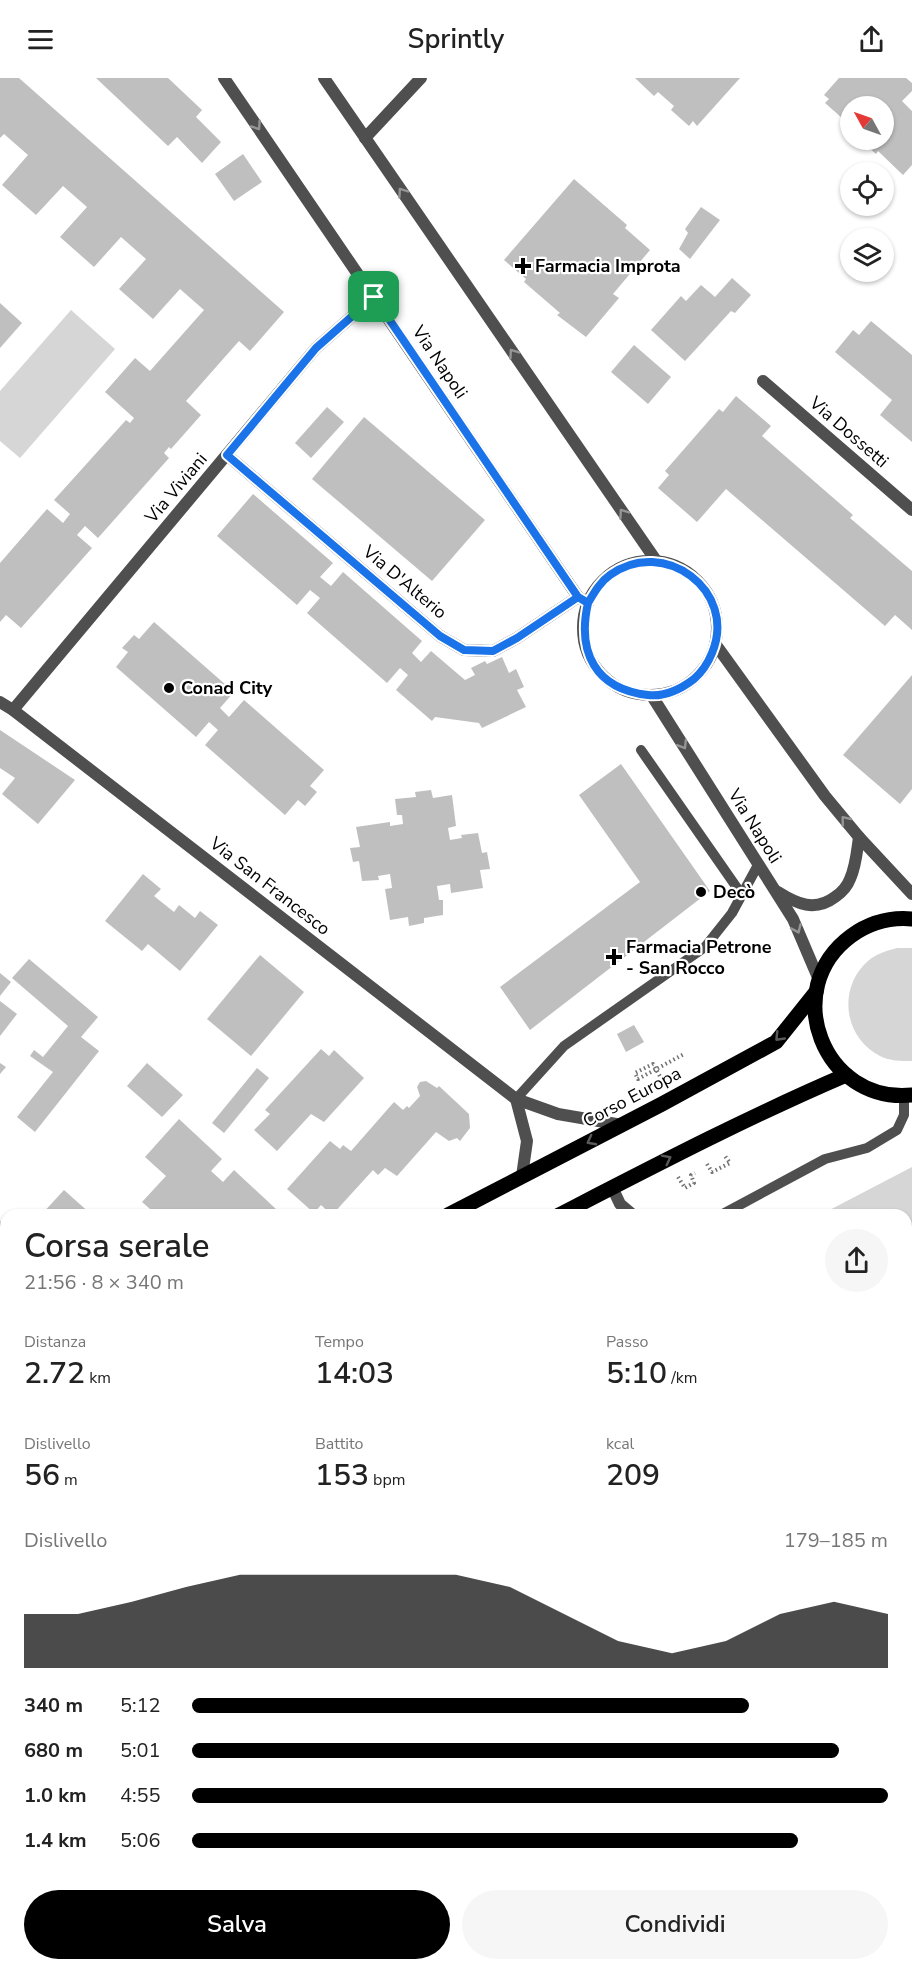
<!DOCTYPE html>
<html lang="it">
<head>
<meta charset="utf-8">
<style>
  body { margin:0; font-family:"Nunito Sans",sans-serif; background:#f6f6f6; color:#222; height:100vh; display:flex; flex-direction:column; font-size:22px; white-space:nowrap }
  * { box-sizing:border-box; margin:0 }
  p { font-size:20px; color:#767676 }
  .icon { flex:none; width:33px; height:33px; fill:none; stroke:currentColor; stroke-width:2; stroke-linecap:round; stroke-linejoin:round }
  .map { position:relative; flex:1; overflow:hidden }
  .drawer { position:absolute; left:0px; top:1131px; width:912px; height:762px; display:flex; flex-direction:column; background:#fff; border-radius:18px 18px 0 0; box-shadow:0 2px 4px #0004 }
  .drawer>* { flex:none }
  .needle { width:39px; rotate:310deg }
  .fabs { position:absolute; left:840px; top:18px; display:grid; gap:12px }
  .fabs a { display:grid; place-items:center; width:54px; height:54px; border-radius:50%; background:#fff; box-shadow:0 2px 4px #0004; font-size:30px }
  .pin { position:absolute; display:grid; place-items:center; width:51px; height:51px; color:#fff; margin:-26px; border-radius:12px; box-shadow:0 3px 9px #0006 }
  .round { display:grid; place-items:center; flex:none; width:63px; height:63px; border-radius:32px; background:#f6f6f6 }
  .overview { display:flex; align-items:center; justify-content:space-between; height:102px; padding:0 24px }
  h1 { font-size:33px; font-weight:600; line-height:45px }
  .stats { display:grid; grid-template-columns:repeat(3,1fr); gap:9px; height:102px; padding:6px 24px }
  .stats div { display:grid; align-content:center }
  .stats b { font-size:30px; font-weight:600 }
  .stats small { font-size:16px; font-weight:400 }
  .stats p { font-size:16px }
  .chart { height:168px; padding:12px 24px }
  .chart p { display:flex; justify-content:space-between }
  .chart svg { width:100%; height:108px; margin-top:6px; fill:#000; opacity:.7 }
  .action { display:flex; gap:12px; margin-top:auto; padding:12px 24px }
  .action a { flex:1; height:69px; border-radius:36px; background:#000; color:#fff; font-size:24px; font-weight:600; line-height:69px; text-align:center }
  .action a+a { background:#f6f6f6; color:#222 }
  ul { padding:0 24px; list-style:none; font-size:20px }
  li { display:grid; grid-template-columns:96px 72px 1fr; align-items:center; height:45px }
  li i { height:15px; border-radius:8px; background:#000 }
  header { display:flex; justify-content:space-between; align-items:center; height:78px; padding:0 24px; background:#fff; font-size:27px; font-weight:600 }
  .map>svg:first-child { display:block }
</style>
</head>
<body>
<header><svg class="icon" aria-label="menu" viewBox="0 0 24 24"><path d="M4 6h16M4 12h16M4 18h16"/></svg>Sprintly<svg class="icon" aria-label="share" viewBox="0 0 24 24"><path d="M12 15V3M7 8l5-5 5 5M5 13v7h14v-7"/></svg></header>
<div class="map">
<svg width="912" height="1893" viewBox="0 0 912 1893">
  <rect width="100%" height="100%" fill="#fff"/>
  <!-- green -->
  <g fill="#d6d6d6">
    <polygon points="71,232 115,271 20,380 0,363 0,313"/>
    <path d="M897 870H912V983C901 983 890 983 880 978 844 960 837 910 868 883 876 876 886 873 897 870Z"/>
    <polygon points="912,1089 912,1347 906,1343 906,1137 820,1137"/>
    <polygon points="0,1286 6,1291 6,1323 0,1326"/>
    <polygon points="0,1617 6,1622 6,1682 0,1689"/>
  </g>
  <!-- building -->
  <g fill="#bfbfbf">
    <polygon points="0,0 19,0 284,234 250,273 239,263 186,323 201,337 171,371 169,369 164,375 169,380 98,460 85,448 77,457 92,470 21,550 6,537 0,544 0,485 47,431 63,445 70,436 54,422 126,342 130,345 134,340 105,314 135,280 150,293 204,232 180,211 153,241 119,211 146,181 121,159 94,189 60,159 87,129 63,108 36,137 2,107 28,77 4,56 0,60"/>
    <polygon points="96,0 168,0 202,32 196,39 221,64 202,85 177,59 168,68"/>
    <polygon points="635,0 740,0 697,48 693,43 689,48 671,32 674,28 658,14 654,18"/>
    <polygon points="839,0 906,0 912,5 912,13 902,23 912,33 912,87 903,97 878,73 876,76 860,62 884,62 884,28 850,28 850,47 825,25 829,21 824,17"/>
    <polygon points="243,76 262,104 234,123 215,96"/>
    <polygon points="574,101 627,147 625,150 650,172 613,216 619,220 586,259 557,237 560,235 524,204 526,201 504,182"/>
    <polygon points="701,129 720,142 690,181 679,171 688,155 685,151"/>
    <polygon points="732,200 751,217 735,235 731,233 685,283 651,252 681,218 686,223 701,207 715,219"/>
    <polygon points="0,225 22,245 0,270"/>
    <polygon points="871,243 912,277 912,364 880,337 892,322 835,274 853,252 859,257"/>
    <polygon points="634,267 671,299 648,326 611,294"/>
    <polygon points="736,318 771,348 762,358 853,437 850,440 912,493 912,552 895,537 885,548 726,411 697,444 658,410 669,397 665,393 719,331 723,334"/>
    <polygon points="327,329 344,344 311,380 295,365"/>
    <polygon points="364,339 485,442 432,503 312,401"/>
    <polygon points="253,416 333,485 320,499 331,508 343,494 422,563 412,575 421,584 431,573 465,602 475,597 471,590 485,583 487,586 502,579 509,595 516,591 524,609 517,612 526,629 482,650 479,645 435,639 432,643 396,612 408,597 400,590 387,605 307,535 320,520 310,512 297,527 217,458"/>
    <polygon points="154,544 234,614 220,630 229,639 244,622 324,692 310,708 317,714 305,728 298,722 285,737 205,667 218,652 209,644 196,659 116,589 128,574 122,570 134,557 139,561"/>
    <polygon points="912,597 912,711 900,726 843,677"/>
    <polygon points="0,652 75,702 38,746 2,716 15,700 0,690"/>
    <polygon points="621,686 710,813 530,952 500,909 640,804 579,717"/>
    <polygon points="431,712 433,720 452,717 456,748 448,750 450,762 462,760 461,757 478,755 482,775 487,774 490,791 480,792 483,810 451,815 450,806 437,808 439,822 443,822 443,837 424,840 424,845 409,848 408,839 390,842 385,811 392,810 390,796 378,798 379,802 362,803 359,783 353,784 350,770 360,769 356,749 390,744 390,748 403,746 402,737 397,737 395,721 416,719 415,714"/>
    <polygon points="143,796 161,811 154,818 174,834 179,827 195,840 200,833 218,847 180,893 148,866 142,873 105,843"/>
    <polygon points="260,877 304,914 251,978 207,941"/>
    <polygon points="29,881 98,939 81,959 99,973 35,1054 17,1039 53,994 30,978 34,972 43,979 68,948 12,900"/>
    <polygon points="0,895 11,904 0,918"/>
    <polygon points="0,923 17,936 0,958"/>
    <polygon points="634,947 644,964 626,974 617,956"/>
    <polygon points="321,971 329,978 334,972 364,1000 324,1044 311,1036 277,1073 254,1052 270,1036 265,1032"/>
    <polygon points="0,985 6,989 0,996"/>
    <polygon points="147,985 183,1017 162,1039 127,1008"/>
    <polygon points="257,990 269,1000 224,1055 212,1045"/>
    <polygon points="426,1003 437,1010 439,1008 469,1036 470,1050 460,1063 457,1060 449,1063 436,1054 397,1098 385,1090 378,1097 373,1092 332,1137 321,1127 314,1135 287,1111 330,1063 340,1071 343,1067 351,1073 394,1024 403,1032 407,1028 409,1030 420,1018 417,1009 420,1004"/>
    <polygon points="179,1041 222,1081 211,1093 223,1104 234,1092 276,1131 271,1137 157,1137 142,1124 166,1098 145,1079"/>
    <polygon points="64,1112 92,1137 41,1137"/>
    <polygon points="0,1143 6,1148 6,1246 0,1241"/>
    <polygon points="0,1524 6,1529 6,1622 0,1617"/>
    <polygon points="6,1728 6,1767 0,1762 0,1735"/>
    <polygon points="906,1873 912,1878 912,1883 902,1893 856,1893 849,1887 906,1887"/>
    <polygon points="51,1887 62,1887 64,1889 66,1887 121,1887 116,1893 45,1893"/>
    <polygon points="348,1887 516,1887 522,1893 354,1893"/>
    <polygon points="645,1887 729,1887 723,1893 645,1893 648,1890"/>
  </g>
  <g fill="none" stroke-linecap="round" stroke-linejoin="round">
    <!-- path -->
    <g stroke="#717171" stroke-width="4" stroke-dasharray="1.5 3" stroke-linecap="butt">
      <polyline points="662,1002 653,986 635,995 638,1001 684,976"/>
      <polyline points="707,1086 712,1094 730,1085 725,1078"/>
      <polyline points="678,1099 685,1110 694,1105 691,1097 695,1095"/>
    </g>
    <!-- service -->
    <g stroke="#4f4f4f" stroke-width="10">
      <polyline points="641,672 742,817"/>
      <polyline points="516,1021 564,968 705,869 732,835 758,787"/>
      <polyline points="721,1137 825,1081 867,1070 897,1052 904,1037 904,1018"/>
    </g>
    <!-- minor -->
    <g stroke="#4f4f4f" stroke-width="12">
      <polyline points="224,0 578,519 588,525"/>
      <polyline points="324,0 657,484"/>
      <polyline points="365,60 421,0"/>
      <polyline points="763,303 912,432"/>
      <polyline points="227,377 440,558 464,572 493,573 517,560 578,519"/>
      <circle cx="650" cy="550" r="67"/>
      <polyline points="716,567 825,718 859,759 912,816"/>
      <polyline points="652,618 793,841 819,902"/>
      <polyline points="0,624 13,632 516,1021 558,1036 622,1047"/>
      <polyline points="13,632 316,270 374,219"/>
      <path d="M778 814C797 826 815 834 835 819 841 815 847 809 850 801 856 788 857 773 859 759"/>
      <polyline points="516,1021 527,1063 522,1098"/>
      <polyline points="612,1109 620,1126 633,1137"/>
      <polyline points="906,1357 912,1362"/>
    </g>
    <!-- primary -->
    <g stroke="#000" stroke-width="15">
      <path d="M912 841C890 839 869 845 851 858 779 911 823 1026 912 1017"/>
      <polyline points="448,1137 662,1026 776,964 816,914"/>
      <path d="M559 1137C654 1088 748 1039 846 997"/>
      <polyline points="0,1370 6,1367"/>
      <polyline points="0,1425 6,1422"/>
    </g>
  </g>
  <!-- one-way arrows -->
  <defs><path id="oneway-chevron" d="M-2-3.5L2.5 0L-2 3.5" fill="none" stroke-width="1.6" stroke-linecap="round" stroke-linejoin="round" transform="scale(1.5)"/></defs>
  <g stroke="#959595">
    <use href="#oneway-chevron" transform="translate(257 48) rotate(56)"/>
    <use href="#oneway-chevron" transform="translate(402 114) rotate(-125)"/>
    <use href="#oneway-chevron" transform="translate(513 275) rotate(-125)"/>
    <use href="#oneway-chevron" transform="translate(623 435) rotate(-125)"/>
    <use href="#oneway-chevron" transform="translate(683 667) rotate(58)"/>
    <use href="#oneway-chevron" transform="translate(845 742) rotate(-129)"/>
    <use href="#oneway-chevron" transform="translate(797 851) rotate(66)"/>
  </g>
  <g stroke="#595959">
    <use href="#oneway-chevron" transform="translate(779 959) rotate(134)"/>
    <use href="#oneway-chevron" transform="translate(591 1063) rotate(152)"/>
    <use href="#oneway-chevron" transform="translate(667 1081) rotate(-27)"/>
  </g>
  <g fill="none" stroke-linecap="round" stroke-linejoin="round">
    <!-- route casing -->
    <g stroke="#fff" stroke-width="12">
      <path id="route" d="M374 219 578 519 588 525C577 574 595 611 648 617 665 619 681 611 694 601 702 594 708 585 712 575 738 513 664 458 610 497 600 504 594 515 588 525L578 519 517 560 493 573 464 572 440 558 227 377 316 270 374 219"/>
    </g>
    <!-- route -->
    <use href="#route" stroke="#1a73e8" stroke-width="8"/>
  </g>
  <!-- markers -->
  <g fill="#000" stroke="#fff" stroke-width="2">
    <path d="M520 179h6v6h6v6h-6v6h-6v-6h-6v-6h6z"/>
    <circle cx="169" cy="610" r="6"/>
    <circle cx="701" cy="814" r="6"/>
    <path d="M611 870h6v6h6v6h-6v6h-6v-6h-6v-6h6z"/>
  </g>
  <g text-anchor="middle" stroke-width="4.5" stroke-linejoin="round" paint-order="stroke">
    <!-- poi labels -->
    <g font-size="18" font-weight="bold" fill="#000" stroke="#fff" text-anchor="start">
      <text x="535" y="194">Farmacia Improta</text>
      <text x="181" y="616">Conad City</text>
      <text x="713" y="820">Decò</text>
      <text x="626" y="875">Farmacia Petrone<tspan x="626" dy="21">- San Rocco</tspan></text>
    </g>
    <!-- street labels -->
    <g font-size="18" fill="#000" stroke="#fff">
      <text transform="translate(440 284) rotate(56)" y="6">Via Napoli</text>
      <text transform="translate(849 354) rotate(41)" y="6">Via Dossetti</text>
      <text transform="translate(176 410) rotate(-50)" y="6">Via Viviani</text>
      <text transform="translate(405 504) rotate(40)" y="6">Via D'Alterio</text>
      <text transform="translate(755 748) rotate(58)" y="6">Via Napoli</text>
      <text transform="translate(270 808) rotate(38)" y="6">Via San Francesco</text>
      <text transform="translate(632 1019) rotate(-28)" y="6">Corso Europa</text>
    </g>
  </g>
</svg>
<div class="fabs">
<a><svg class="needle" viewBox="-14 -14 28 28"><path d="M0-13l5 13h-10z" fill="#e53935"/><path d="M0 13l5-13h-10z" fill="#767676"/></svg></a>
<a><svg class="icon" aria-label="locate" viewBox="0 0 24 24"><circle cx="12" cy="12" r="6"/><path d="M12 2v4M12 18v4M2 12h4M18 12h4"/></svg></a>
<a><svg class="icon" aria-label="layers" viewBox="0 0 24 24"><path d="M12 4l9 5-9 5-9-5zM3 14l9 5 9-5"/></svg></a>
</div>
<div class="pin" style="left:374px;top:219px;background:#1e9e55"><svg class="icon" aria-label="arrive" viewBox="0 0 24 24"><path d="M6 21V4h12l-3 4 3 4H6"/></svg></div>
<section class="drawer">
<div class="overview"><div><h1>Corsa serale</h1><p>21:56 · 8 × 340 m</p></div><a class="round"><svg class="icon" aria-label="share" viewBox="0 0 24 24"><path d="M12 15V3M7 8l5-5 5 5M5 13v7h14v-7"/></svg></a></div>
<div class="stats">
<div><p>Distanza</p><b>2.72<small> km</small></b></div>
<div><p>Tempo</p><b>14:03</b></div>
<div><p>Passo</p><b>5:10<small> /km</small></b></div>
</div>
<div class="stats">
<div><p>Dislivello</p><b>56<small> m</small></b></div>
<div><p>Battito</p><b>153<small> bpm</small></b></div>
<div><p>kcal</p><b>209</b></div>
</div>
<div class="chart"><p><span>Dislivello</span>179–185 m</p>
<svg viewBox="0 0 160 44" preserveAspectRatio="none"><path d="M0 44V22L10 22L20 17L30 11L40 6L50 6L60 6L70 6L80 6L90 11L100 22L110 33L120 38L130 33L140 22L150 17L160 22V44z"/></svg>
</div>
<ul>
<li><b>340 m</b>5:12<i style="width:80%"></i></li>
<li><b>680 m</b>5:01<i style="width:93%"></i></li>
<li><b>1.0 km</b>4:55<i style="width:100%"></i></li>
<li><b>1.4 km</b>5:06<i style="width:87%"></i></li>
</ul>
<div class="action"><a>Salva</a><a>Condividi</a></div>
</section>
</div>
</body>
</html>
